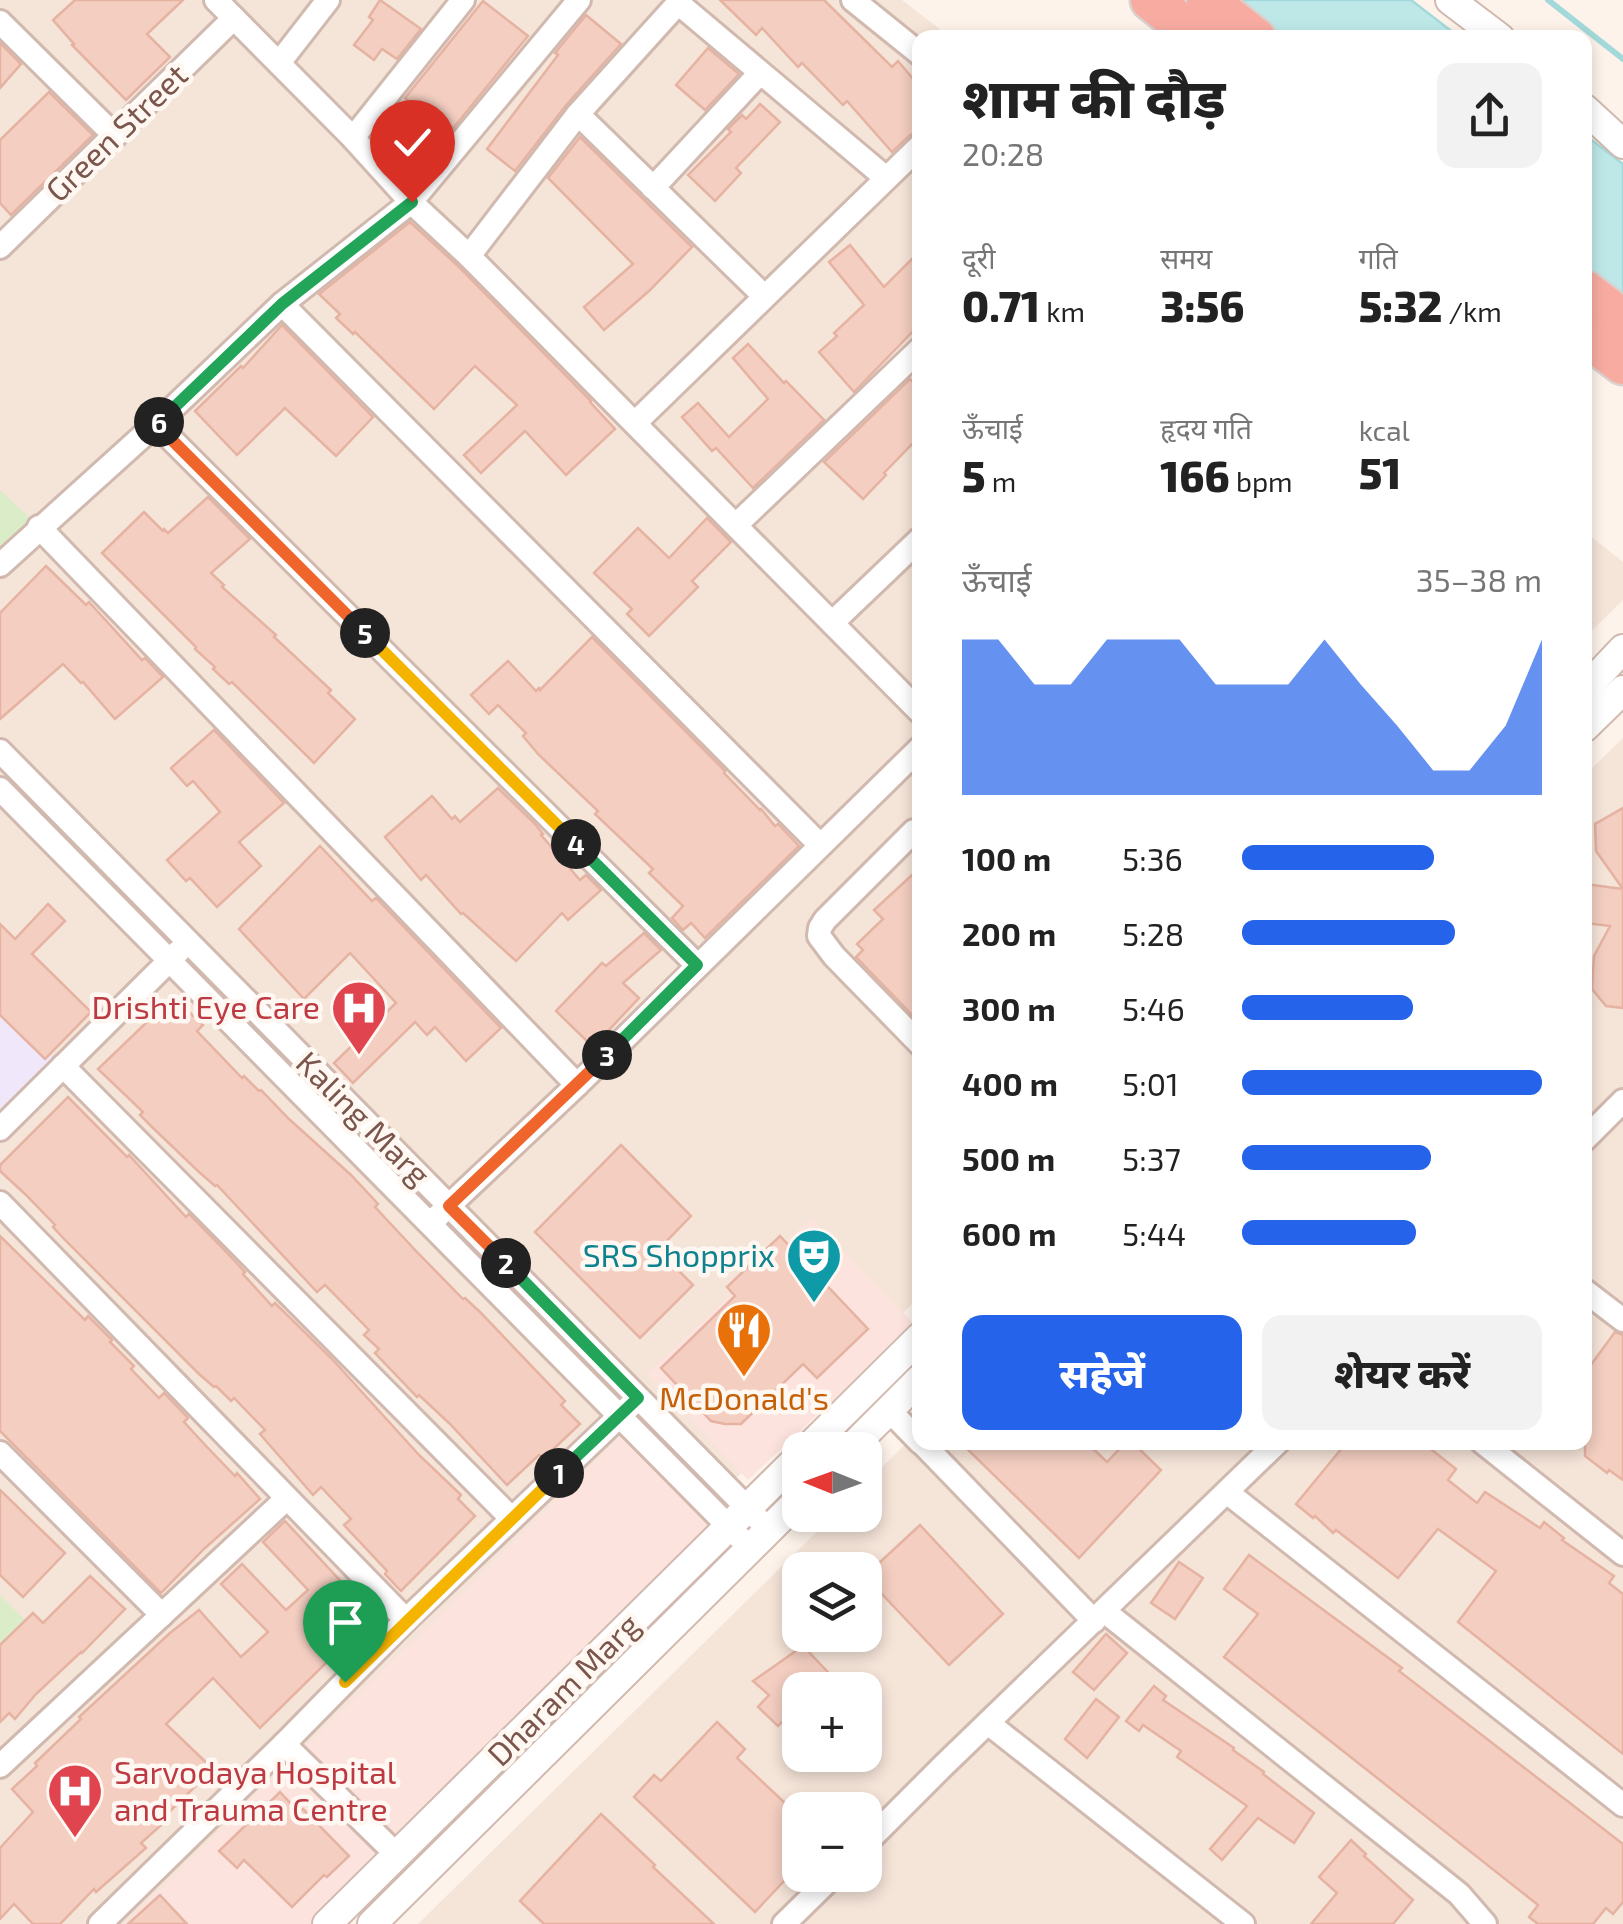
<!DOCTYPE html>
<html lang="hi">
<head>
<meta charset="utf-8">
<style>
  body { margin:0; font-family:"Exo 2","Noto Sans Devanagari",sans-serif; background:#f2f2f2; color:#222; height:100vh; display:flex; flex-direction:column; font-size:38px; white-space:nowrap }
  * { box-sizing:border-box; margin:0 }
  p { font-size:32px; color:#767676 }
  .icon { flex:none; width:55px; height:55px; fill:none; stroke:currentColor; stroke-width:2; stroke-linecap:round; stroke-linejoin:round }
  .map { position:relative; flex:1; overflow:hidden }
  .sheet { position:absolute; left:912px; top:30px; width:680px; height:1420px; display:flex; flex-direction:column; background:#fff; border-radius:20px; box-shadow:0 5px 15px #0003 }
  .sheet>* { flex:none }
  .needle { width:65px; rotate:271deg }
  .tools { position:absolute; left:782px; top:1432px; display:grid; gap:20px }
  .tools a { display:grid; place-items:center; width:100px; height:100px; border-radius:20px; background:#fff; box-shadow:0 5px 15px #0003; font-size:50px }
  .pin { position:absolute; display:grid; place-items:center; width:85px; height:85px; color:#fff; margin:-102px -42px; border-radius:50% 50% 50% 0; rotate:-45deg; box-shadow:0 0 10px #0007 }
  .pin .icon { rotate:45deg }
  .km { position:absolute; width:50px; height:50px; margin:-25px; border-radius:50%; background:#222; color:#fff; font-size:28px; line-height:50px; text-align:center }
  .round { display:grid; place-items:center; flex:none; width:105px; height:105px; border-radius:20px; background:#f2f2f2 }
  .head { display:flex; align-items:center; justify-content:space-between; height:170px; padding:0 50px }
  h1 { font-size:55px; font-weight:800; line-height:75px }
  .stats { display:grid; grid-template-columns:repeat(3,1fr); gap:15px; height:170px; padding:10px 50px }
  .stats div { display:grid; align-content:center }
  .stats b { font-size:42px; font-weight:800 }
  .stats small { font-size:28px; font-weight:400 }
  .stats p { font-size:28px }
  .chart { height:280px; padding:20px 50px }
  .chart p { display:flex; justify-content:space-between }
  .chart svg { width:100%; height:180px; margin-top:10px; fill:#2563eb; opacity:.7 }
  .button { display:flex; gap:20px; margin-top:auto; padding:20px 50px }
  .button a { flex:1; height:115px; border-radius:20px; background:#2563eb; color:#fff; font-size:40px; font-weight:800; line-height:115px; text-align:center }
  .button a+a { background:#f2f2f2; color:#222 }
  ul { padding:0 50px; list-style:none; font-size:32px }
  li { display:grid; grid-template-columns:160px 120px 1fr; align-items:center; height:75px }
  li i { height:25px; border-radius:12px; background:#2563eb }
  .map>svg:first-child { display:block }
</style>
</head>
<body>
<div class="map">
<svg width="1623" height="1924" viewBox="0 0 1623 1924">
  <rect width="100%" height="100%" fill="#fdf3eb"/>
  <!-- residential -->
  <g fill="#f5e4d8" fill-rule="evenodd">
    <polygon points="0,0 902,0 950,37 920,38 920,1296 287,1924 0,1924"/>
    <polygon points="1585,532 1623,562 1623,600 1585,637"/>
    <path d="M1623 738V1924H418L834 1515H865V1484L920 1430V1442H1585V775ZM800 1570H865V1635H800ZM800 1690H865V1755H800ZM800 1810H865V1875H800Z"/>
  </g>
  <!-- commercial -->
  <g fill="#fde3de">
    <polygon points="811,1218 914,1324 748,1480 647,1374"/>
    <polygon points="621,1436 711,1525 312,1924 125,1924"/>
  </g>
  <!-- education -->
  <polygon fill="#f0e7fa" points="0,1009 58,1063 0,1121"/>
  <!-- green -->
  <g fill="#dbecc8">
    <polygon points="0,490 39,527 0,565"/>
    <polygon points="0,1595 30,1625 0,1653"/>
  </g>
  <!-- water -->
  <g fill="#bee8e8" stroke="#a3d9da" stroke-width="2.5">
    <polygon points="1199,0 1411,0 1459,37 1247,37"/>
    <polygon points="1585,135 1623,164 1623,327 1585,298"/>
  </g>
  <g fill="none" stroke-linecap="round" stroke-linejoin="round">
    <!-- stream -->
    <polyline stroke="#a3d9da" stroke-width="6" points="1548,0 1623,59"/>
  </g>
  <!-- building -->
  <g fill="#f3cec1" stroke="#e6b2a1" stroke-width="2.5">
    <polygon points="75,0 183,0 147,34 170,57 126,100 72,45 74,44 53,20"/>
    <polygon points="380,0 421,29 397,59 382,49 374,60 354,45 373,20 369,17"/>
    <polygon points="720,0 824,0 892,67 898,61 920,87 920,131 910,135 892,152 847,101 843,105 802,63 798,67 762,28 756,35"/>
    <polygon points="483,1 528,36 450,132 405,98"/>
    <polygon points="586,15 621,44 567,104 515,171 487,149 558,55 555,53"/>
    <polygon points="0,43 21,64 0,88"/>
    <polygon points="708,48 739,74 705,110 676,85"/>
    <polygon points="49,92 93,135 11,215 0,203 0,140"/>
    <polygon points="760,104 780,122 736,168 741,173 715,201 688,175 731,132 728,129 742,115 746,119"/>
    <polygon points="580,137 692,247 649,291 604,330 584,307 633,264 548,178"/>
    <polygon points="410,222 459,267 591,401 590,402 615,429 566,475 525,431 481,473 464,455 517,405 475,366 434,409 355,332 353,334 336,318 340,314 319,294"/>
    <polygon points="850,245 884,287 920,251 920,324 854,392 819,352 837,336 834,333 864,305 829,262"/>
    <polygon points="282,325 373,417 336,456 285,408 237,455 195,411 241,366 243,368"/>
    <polygon points="748,344 784,383 786,381 824,420 753,488 716,448 712,451 682,417 698,403 729,437 768,399 733,358"/>
    <polygon points="910,379 920,389 920,436 884,473 886,475 863,499 824,462"/>
    <polygon points="208,497 250,539 211,573 224,585 222,587 276,635 274,637 331,690 328,693 355,719 314,763 232,682 229,684 213,669 215,667 195,649 196,647 102,553 144,512 163,531 164,529 168,533"/>
    <polygon points="707,518 731,542 692,581 698,587 649,636 627,614 632,609 594,573 638,528 669,558"/>
    <polygon points="46,566 86,605 89,602 142,660 145,658 163,677 115,719 83,682 81,683 63,664 0,719 0,613"/>
    <polygon points="592,637 725,771 724,773 760,810 761,809 775,826 778,824 799,846 705,938 691,923 683,930 672,918 683,906 649,873 653,869 595,814 598,811 538,754 523,736 526,733 498,705 489,714 471,695 508,661 536,691 539,688 540,690"/>
    <polygon points="214,730 284,803 239,842 261,866 217,907 190,878 186,881 167,860 220,812 193,781 187,786 171,768"/>
    <polygon points="498,788 535,824 543,834 541,835 580,880 586,875 601,890 568,920 562,913 516,961 463,913 461,914 426,875 421,880 385,837 432,796 452,819 455,816 460,822"/>
    <polygon points="1623,808 1623,889 1596,851 1595,824"/>
    <polygon points="320,846 372,901 376,898 501,1028 466,1061 435,1027 427,1035 415,1022 353,1083 334,1063 396,1003 350,953 304,999 239,929"/>
    <polygon points="912,875 920,884 918,1021 856,957 863,950 857,944 883,919 874,910"/>
    <polygon points="1585,884 1623,889 1623,1008 1606,1006 1592,989 1594,956 1610,926 1585,923"/>
    <polygon points="48,904 65,921 32,954 91,1012 45,1059 0,1015 0,924 15,939"/>
    <polygon points="644,933 661,950 623,983 639,998 593,1047 556,1011 602,963 606,966"/>
    <polygon points="173,997 203,1025 197,1031 242,1078 244,1076 259,1091 261,1090 289,1119 351,1175 378,1204 375,1207 416,1251 463,1299 465,1298 480,1312 565,1401 561,1405 580,1424 543,1459 539,1455 507,1485 450,1424 419,1395 417,1397 375,1353 379,1349 364,1335 369,1330 325,1285 317,1292 217,1185 215,1186 199,1172 153,1128 140,1115 143,1112 98,1069"/>
    <polygon points="68,1097 127,1157 129,1155 186,1217 189,1214 232,1258 245,1272 243,1274 272,1306 275,1303 333,1360 419,1455 461,1495 458,1499 475,1516 401,1591 385,1574 387,1571 344,1525 351,1519 321,1487 313,1495 260,1434 265,1430 234,1398 231,1401 216,1386 214,1387 199,1374 65,1240 53,1227 55,1225 25,1194 0,1171 0,1165"/>
    <polygon points="621,1145 691,1216 658,1250 693,1285 640,1338 535,1232"/>
    <polygon points="0,1236 85,1320 88,1316 112,1340 110,1342 134,1366 131,1369 159,1398 164,1393 188,1418 184,1422 207,1447 235,1476 237,1473 260,1499 204,1549 161,1593 0,1431"/>
    <polygon points="780,1236 868,1329 817,1378 803,1364 741,1424 725,1424 711,1421 661,1368 735,1296 727,1287"/>
    <polygon points="1615,1332 1623,1335 1623,1480 1609,1470 1607,1473 1585,1456 1585,1373"/>
    <polygon points="960,1442 1086,1442 1107,1462 1126,1442 1132,1442 1161,1470 1079,1558"/>
    <polygon points="1347,1442 1422,1442 1456,1469 1448,1480 1477,1503 1485,1492 1540,1528 1544,1522 1564,1538 1562,1540 1614,1576 1609,1583 1623,1594 1623,1754 1458,1622 1496,1571 1438,1529 1398,1578 1336,1530 1333,1533 1315,1516 1313,1518 1296,1504"/>
    <polygon points="0,1490 65,1553 23,1597 0,1575"/>
    <polygon points="285,1521 371,1614 352,1632 354,1634 328,1658 329,1660 260,1728 213,1678 166,1724 213,1769 165,1816 168,1819 141,1843 146,1848 96,1892 94,1889 60,1924 33,1924 14,1904 0,1919 0,1848 33,1812 12,1789 37,1766 35,1763 81,1719 79,1717 170,1633 199,1610 241,1657 268,1632 221,1584 242,1564 286,1610 308,1590 263,1542"/>
    <polygon points="920,1525 1003,1614 949,1665 865,1576"/>
    <polygon points="1249,1555 1402,1668 1399,1671 1623,1844 1623,1902 1613,1914 1606,1908 1593,1924 1538,1924 1529,1917 1538,1905 1224,1657 1258,1614 1224,1589"/>
    <polygon points="1179,1562 1203,1578 1175,1619 1151,1603"/>
    <polygon points="90,1576 125,1609 82,1653 81,1652 36,1694 15,1719 9,1713 0,1722 0,1645 33,1613 43,1623"/>
    <polygon points="1106,1634 1127,1653 1094,1690 1073,1672"/>
    <polygon points="803,1646 845,1690 800,1690 800,1703 778,1726 758,1707 769,1695 753,1681"/>
    <polygon points="1154,1686 1166,1696 1163,1700 1234,1748 1233,1750 1264,1772 1263,1774 1314,1813 1294,1843 1258,1818 1222,1860 1210,1849 1247,1806 1177,1757 1181,1751 1143,1725 1139,1731 1126,1721"/>
    <polygon points="1096,1699 1119,1717 1087,1758 1065,1739"/>
    <polygon points="717,1722 745,1749 737,1758 800,1817 800,1864 755,1912 634,1797 654,1775 661,1781"/>
    <polygon points="280,1792 299,1812 303,1809 349,1856 327,1877 324,1875 292,1907 244,1860 237,1868 219,1851"/>
    <polygon points="601,1814 655,1865 653,1867 714,1924 544,1924 520,1901"/>
    <polygon points="1351,1840 1366,1854 1364,1856 1413,1900 1393,1924 1311,1924 1337,1893 1319,1877"/>
    <polygon points="160,1895 187,1924 128,1924"/>
  </g>
  <g fill="none" stroke-linecap="round" stroke-linejoin="round">
    <!-- minor casing -->
    <g stroke="#d1b9af" stroke-width="28">
      <g id="minor">
        <polyline points="216,0 353,138 411,202 469,256 920,712"/>
        <polyline points="853,0 920,54"/>
        <polyline points="678,3 886,178"/>
        <polyline points="0,22 115,136"/>
        <polyline points="279,63 328,0"/>
        <polyline points="578,114 764,296"/>
        <polyline points="353,138 463,0"/>
        <polyline points="653,188 760,73"/>
        <polyline points="0,247 234,18"/>
        <polyline points="469,256 578,114 681,0"/>
        <polyline points="282,304 820,845"/>
        <polyline points="635,423 920,146"/>
        <polyline points="156,424 697,965"/>
        <polyline points="736,525 920,349"/>
        <polyline points="39,527 577,1085"/>
        <polyline points="0,565 156,424 282,304 411,202 579,0"/>
        <polyline points="832,623 920,539"/>
        <polyline points="0,751 769,1530"/>
        <polyline points="0,789 750,1548"/>
        <polyline points="920,830 914,831 825,920 820,928 819,936 834,956 920,1044"/>
        <polyline points="63,1066 511,1518"/>
        <polyline points="0,1129 178,952"/>
        <polyline points="1585,1139 1623,1101"/>
        <polyline points="0,1203 406,1620"/>
        <polyline points="438,1216 577,1085 920,748"/>
        <polyline points="1585,1291 1623,1320"/>
        <polyline points="889,1410 920,1442"/>
        <polyline points="921,1442 1094,1621"/>
        <polyline points="1482,1442 1623,1554"/>
        <polyline points="0,1453 162,1615"/>
        <polyline points="1228,1493 1623,1805"/>
        <polyline points="1104,1611 1459,1894 1485,1924"/>
        <polyline points="988,1723 1243,1924"/>
        <polyline points="284,1744 397,1855"/>
        <polyline points="0,1766 286,1499"/>
        <polyline points="865,1844 943,1766 1278,1442"/>
        <polyline points="100,1924 284,1744 406,1620 630,1406"/>
        <polyline points="784,1924 834,1875"/>
      </g>
    </g>
    <!-- tertiary casing -->
    <g stroke="#d1b9af" stroke-width="32">
      <g id="tertiary">
        <polyline points="1450,0 1500,38"/>
        <polyline points="1585,109 1623,144"/>
        <polyline points="1585,689 1623,649"/>
        <polyline points="1585,727 1623,690"/>
        <polyline points="806,1450 920,1337"/>
        <polyline points="849,1450 920,1379"/>
        <polyline points="327,1924 800,1456"/>
        <polyline points="372,1924 800,1499"/>
      </g>
    </g>
    <!-- motorway casing -->
    <g stroke="#dad0cd" stroke-width="45">
      <g id="motorway">
        <polyline points="1151,0 1199,38"/>
        <polyline points="1207,0 1255,38"/>
        <polyline points="1585,291 1623,320"/>
        <polyline points="1585,335 1623,364"/>
      </g>
    </g>
    <!-- minor -->
    <use href="#minor" stroke="#fff" stroke-width="22"/>
    <!-- tertiary -->
    <use href="#tertiary" stroke="#fff" stroke-width="28"/>
    <!-- motorway -->
    <use href="#motorway" stroke="#f8aca1" stroke-width="40"/>
  </g>
  <g fill="none" stroke-linecap="round" stroke-linejoin="round">
    <!-- split-1 casing -->
    <g stroke="#fff" stroke-width="20">
      <polyline id="split-1" points="345,1682 559,1473"/>
    </g>
    <!-- split-2 casing -->
    <g stroke="#fff" stroke-width="20">
      <polyline id="split-2" points="506,1263 638,1398 559,1473"/>
    </g>
    <!-- split-3 casing -->
    <g stroke="#fff" stroke-width="20">
      <polyline id="split-3" points="506,1263 449,1206 607,1055"/>
    </g>
    <!-- split-4 casing -->
    <g stroke="#fff" stroke-width="20">
      <polyline id="split-4" points="576,844 697,965 607,1055"/>
    </g>
    <!-- split-5 casing -->
    <g stroke="#fff" stroke-width="20">
      <polyline id="split-5" points="365,633 576,844"/>
    </g>
    <!-- split-6 casing -->
    <g stroke="#fff" stroke-width="20">
      <polyline id="split-6" points="159,422 156,424 365,633"/>
    </g>
    <!-- split-7 casing -->
    <g stroke="#fff" stroke-width="20">
      <polyline id="split-7" points="159,422 282,304 412,202"/>
    </g>
    <!-- split-1 -->
    <use href="#split-1" stroke="#f5b400" stroke-width="12"/>
    <!-- split-2 -->
    <use href="#split-2" stroke="#22a559" stroke-width="12"/>
    <!-- split-3 -->
    <use href="#split-3" stroke="#f0652b" stroke-width="12"/>
    <!-- split-4 -->
    <use href="#split-4" stroke="#22a559" stroke-width="12"/>
    <!-- split-5 -->
    <use href="#split-5" stroke="#f5b400" stroke-width="12"/>
    <!-- split-6 -->
    <use href="#split-6" stroke="#f0652b" stroke-width="12"/>
    <!-- split-7 -->
    <use href="#split-7" stroke="#22a559" stroke-width="12"/>
  </g>
  <!-- icons -->
  <defs>
    <g id="hospital-pin" transform="scale(2.875)"><path d="M0 17L-7.5 6A9.5 9.5 0 1 1 7.5 6Z" fill="#e0444e" stroke="#fff8f2"/><path d="M-5-5h3v3.5h4V-5h3V5h-3V1.5h-4V5h-3Z" fill="#fff"/></g>
    <g id="theatre-pin" transform="scale(2.875)"><path d="M0 17L-7.5 6A9.5 9.5 0 1 1 7.5 6Z" fill="#0f9aa8" stroke="#fff8f2"/><path d="M-5-5.5Q0-4 5-5.5V0Q5 5 0 6Q-5 5-5 0ZM-3.3-2.5H-1v1.5H-3.3ZM1-2.5H3.3v1.5H1ZM-2.8 1Q0 5.5 2.8 1Z" fill="#fff"/></g>
    <g id="restaurant-pin" transform="scale(2.875)"><path d="M0 17L-7.5 6A9.5 9.5 0 1 1 7.5 6Z" fill="#e8710a" stroke="#fff8f2"/><path d="M-5-6h1v4h1v-4h1v4h1v-4h1v5L-1.5 .5V6h-2V.5L-5-1ZM5-6V6H3V1.5H1.5Q1.5-4 5-6Z" fill="#fff"/></g>
  </defs>
  <g fill-rule="evenodd">
    <use href="#hospital-pin" x="359" y="1008"/>
    <use href="#theatre-pin" x="814" y="1256"/>
    <use href="#restaurant-pin" x="744" y="1330"/>
    <use href="#hospital-pin" x="75" y="1791"/>
  </g>
  <g text-anchor="middle" stroke-width="9" stroke-linejoin="round" paint-order="stroke">
    <!-- street labels -->
    <g font-size="32" fill="#7a564c" stroke="#fff8f2">
      <text transform="translate(117 133) rotate(-44)" y="11">Green Street</text>
      <text transform="translate(363 1119) rotate(45)" y="11">Kaling Marg</text>
      <text transform="translate(564 1690) rotate(-45)" y="11">Dharam Marg</text>
    </g>
    <!-- health labels -->
    <g font-size="32" fill="#be3a42" stroke="#fff8f2" text-anchor="end">
      <text x="320" y="1019">Drishti Eye Care</text>
      <text x="114" y="1784" text-anchor="start">Sarvodaya Hospital<tspan x="114" dy="37">and Trauma Centre</tspan></text>
    </g>
    <!-- culture labels -->
    <g font-size="32" fill="#0d838f" stroke="#fff8f2" text-anchor="end">
      <text x="775" y="1267">SRS Shopprix</text>
    </g>
    <!-- food labels -->
    <g font-size="32" fill="#c56008" stroke="#fff8f2">
      <text x="744" y="1410">McDonald's</text>
    </g>
  </g>
</svg>
<div class="tools">
<a><svg class="needle" viewBox="-14 -14 28 28"><path d="M0-13l5 13h-10z" fill="#e53935"/><path d="M0 13l5-13h-10z" fill="#767676"/></svg></a>
<a><svg class="icon" aria-label="layers" viewBox="0 0 24 24"><path d="M12 4l9 5-9 5-9-5zM3 14l9 5 9-5"/></svg></a>
<a>+</a>
<a>−</a>
</div>
<div class="pin" style="left:345px;top:1682px;background:#1e9e55"><svg class="icon" aria-label="arrive" viewBox="0 0 24 24"><path d="M6 21V4h12l-3 4 3 4H6"/></svg></div>
<div class="pin" style="left:412px;top:202px;background:#d93025"><svg class="icon" aria-label="check" viewBox="0 0 24 24"><path d="M5 12l5 5 9-10"/></svg></div>
<b class="km" style="left:559px;top:1473px">1</b>
<b class="km" style="left:506px;top:1263px">2</b>
<b class="km" style="left:607px;top:1055px">3</b>
<b class="km" style="left:576px;top:844px">4</b>
<b class="km" style="left:365px;top:633px">5</b>
<b class="km" style="left:159px;top:422px">6</b>
<section class="sheet">
<div class="head"><div><h1>शाम की दौड़</h1><p>20:28</p></div><a class="round"><svg class="icon" aria-label="share" viewBox="0 0 24 24"><path d="M12 15V3M7 8l5-5 5 5M5 13v7h14v-7"/></svg></a></div>
<div class="stats">
<div><p>दूरी</p><b>0.71<small> km</small></b></div>
<div><p>समय</p><b>3:56</b></div>
<div><p>गति</p><b>5:32<small> /km</small></b></div>
</div>
<div class="stats">
<div><p>ऊँचाई</p><b>5<small> m</small></b></div>
<div><p>हृदय गति</p><b>166<small> bpm</small></b></div>
<div><p>kcal</p><b>51</b></div>
</div>
<div class="chart"><p><span>ऊँचाई</span>35–38 m</p>
<svg viewBox="0 0 160 44" preserveAspectRatio="none"><path d="M0 44V6L10 6L20 17L30 17L40 6L50 6L60 6L70 17L80 17L90 17L100 6L110 17L120 27L130 38L140 38L150 27L160 6V44z"/></svg>
</div>
<ul>
<li><b>100 m</b>5:36<i style="width:64%"></i></li>
<li><b>200 m</b>5:28<i style="width:71%"></i></li>
<li><b>300 m</b>5:46<i style="width:57%"></i></li>
<li><b>400 m</b>5:01<i style="width:100%"></i></li>
<li><b>500 m</b>5:37<i style="width:63%"></i></li>
<li><b>600 m</b>5:44<i style="width:58%"></i></li>
</ul>
<div class="button"><a>सहेजें</a><a>शेयर करें</a></div>
</section>
</div>
</body>
</html>
